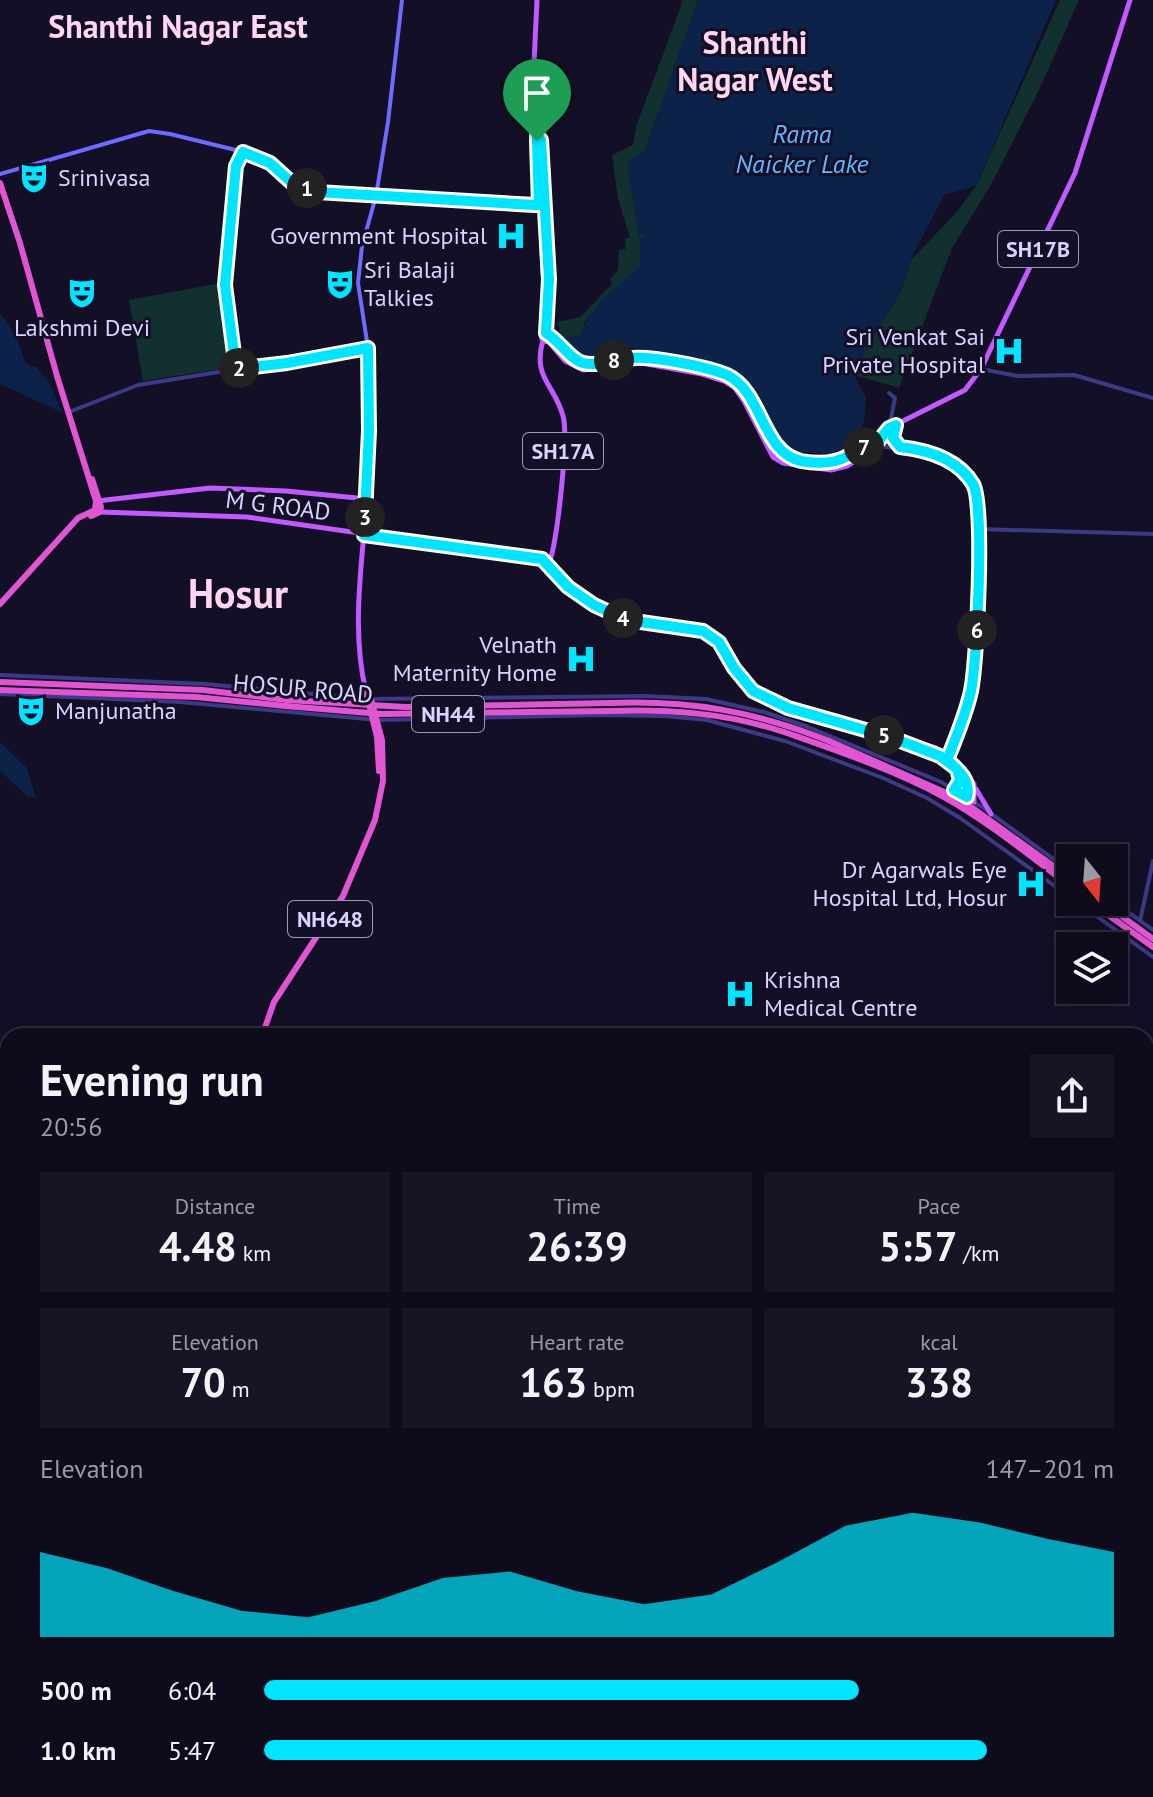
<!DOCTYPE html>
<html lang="en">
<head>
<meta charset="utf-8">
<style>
  body { margin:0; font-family:"PT Sans",sans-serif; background:#171425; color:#f1f3f6; height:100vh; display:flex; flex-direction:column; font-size:30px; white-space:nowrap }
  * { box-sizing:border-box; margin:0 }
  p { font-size:26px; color:#9b9ba3 }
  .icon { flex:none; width:44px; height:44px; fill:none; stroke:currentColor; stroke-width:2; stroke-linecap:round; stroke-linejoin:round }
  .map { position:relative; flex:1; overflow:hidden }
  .side { position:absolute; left:0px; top:1028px; width:1154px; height:770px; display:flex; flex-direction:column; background:#0e0b1c; border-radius:24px 24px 0 0; box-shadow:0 4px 20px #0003,0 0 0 2px #2e2b3b }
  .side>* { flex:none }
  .needle { width:52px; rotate:163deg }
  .buttons { position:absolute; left:1056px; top:844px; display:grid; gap:16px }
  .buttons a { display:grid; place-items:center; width:72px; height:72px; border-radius:0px; background:#0e0b1c; box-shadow:0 4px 20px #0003,0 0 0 2px #2e2b3b; font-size:40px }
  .pin { position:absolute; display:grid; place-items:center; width:68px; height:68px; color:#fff; margin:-82px -34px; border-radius:50% 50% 50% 0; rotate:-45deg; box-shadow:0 0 8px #0007 }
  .pin .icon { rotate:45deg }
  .km { position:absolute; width:40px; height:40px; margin:-20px; border-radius:50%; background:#222; color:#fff; font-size:22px; line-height:40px; text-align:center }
  .round { display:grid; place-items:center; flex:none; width:84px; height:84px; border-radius:0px; background:#171425 }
  .summary { display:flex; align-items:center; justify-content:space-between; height:136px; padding:0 40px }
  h1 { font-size:44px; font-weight:700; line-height:60px }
  .metrics { display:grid; grid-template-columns:repeat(3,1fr); gap:12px; height:136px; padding:8px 40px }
  .metrics div { display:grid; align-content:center; border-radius:0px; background:#171425; text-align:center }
  .metrics b { font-size:40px; font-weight:700 }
  .metrics small { font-size:22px; font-weight:400 }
  .metrics p { font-size:22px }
  .chart { height:224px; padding:16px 40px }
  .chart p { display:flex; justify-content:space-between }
  .chart svg { width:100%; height:144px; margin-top:8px; fill:#00e5ff; opacity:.7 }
  ul { padding:0 40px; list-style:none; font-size:26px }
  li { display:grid; grid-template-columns:128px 96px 1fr; align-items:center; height:60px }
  li i { height:20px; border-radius:10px; background:#00e5ff }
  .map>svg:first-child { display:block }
</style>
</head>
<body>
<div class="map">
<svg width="1153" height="1797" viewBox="0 0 1153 1797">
  <rect width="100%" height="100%" fill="#130f26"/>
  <!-- green -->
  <g fill="#12302f">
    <polygon points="683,0 698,0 645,151 631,160 628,167 639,235 644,235 645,238 640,239 640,266 585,321 581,336 561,338 558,322 580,317 612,284 610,279 618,270 619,250 626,249 625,239 630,237 618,199 612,155 633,145 636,127"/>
    <polygon points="1060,0 1079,0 1040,88 991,185 952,248 899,388 854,375 871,339 901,291 911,260 955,214 976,186"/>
    <polygon points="221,283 233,367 143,381 129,300"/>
  </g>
  <!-- water -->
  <g fill="#0c2248">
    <path d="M698 0H1056L976 186 944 195 912 257 901 291 871 339 854 375 866 397 864 421 852 448 826 454 791 451 768 419 751 385 725 365 628 348 586 357 561 338 581 335C590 305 618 287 640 266V239L645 238 644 235 639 236 628 167 631 160 645 151Z"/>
    <polygon points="0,313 16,335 25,362 30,366 36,367 47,379 63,413 0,384"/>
    <polygon points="0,742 27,768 36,798 28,797 0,771"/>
  </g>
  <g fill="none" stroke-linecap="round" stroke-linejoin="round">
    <!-- stream -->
    <g stroke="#0c2248" stroke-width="2">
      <polyline points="1146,1072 1153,1069"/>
      <polyline points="527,1797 533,1790"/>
    </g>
    <!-- tertiary -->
    <g stroke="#3d3a85" stroke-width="4">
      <polyline points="236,166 243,152"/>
      <polyline points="236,369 225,285 237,151"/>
      <polyline points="981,369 1018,376 1074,375 1153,398"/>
      <polyline points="69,412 138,385 368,348"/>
      <polyline points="895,427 893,438 900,447"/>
      <polyline points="889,428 895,398 889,393"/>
      <path d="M878 445C916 455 943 445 972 482 987 501 977 659 971 689 966 712 956 737 948 759"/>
      <polyline points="978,529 1153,534"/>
      <polyline points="0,675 205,684 366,699 646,696 706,699 764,712 808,727 941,782 982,807 1070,871"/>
      <polyline points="0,694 180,702 378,720 602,715 664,716 707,720 785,741 883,778 927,798 960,818 1070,897"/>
      <polyline points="1077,902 1153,957"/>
      <polyline points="1114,902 1153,930"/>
      <polyline points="1140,921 1153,861"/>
    </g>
    <!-- secondary -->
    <g stroke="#6f6bff" stroke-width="4">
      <polyline points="248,153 271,160 294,183"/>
      <polyline points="0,174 149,131 170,134 248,153 270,163 291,182 317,192 396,199 542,205"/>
      <polyline points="347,195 368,198 371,196"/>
      <polyline points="396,199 398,201 429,203"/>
      <polyline points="490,206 531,207 535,205"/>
      <polyline points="367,499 368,348 358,283 362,246 376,196 388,122 402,0"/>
    </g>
    <!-- primary -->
    <g stroke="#c25bff" stroke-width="5">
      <polyline points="537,0 534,63 543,274 547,285"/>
      <polyline points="538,136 541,140 549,279 546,333"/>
      <circle cx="546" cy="337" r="4.5"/>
      <path d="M549 334 581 363 647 358 726 375C772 402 756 462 823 462 843 462 857 444 876 444"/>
      <path d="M543 340C532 378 555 385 563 416 569 436 557 547 548 566"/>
      <polyline points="548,341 565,361 583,370 641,363 702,374 724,381 735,388 744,401 773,457 783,463 831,470 847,466 873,450 889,428 965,390 981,369 1075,173 1130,0"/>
      <path d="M97 501 210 488 286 491 367 499C362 563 351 630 366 692"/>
      <polyline points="100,512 247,517 542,559 568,587 594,605 620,617 641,622 703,631 719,642 734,668 753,691 788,708 936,748 957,762 974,784 974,802"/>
      <path d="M906 743C931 753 952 759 967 783V797"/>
      <polyline points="976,789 991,814"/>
      <polyline points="954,790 960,783 958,773"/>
    </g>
    <!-- trunk -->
    <g stroke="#e055d1" stroke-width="6">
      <polyline points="0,183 20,243 57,376 96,501 95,510 78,518 0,604"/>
      <polyline points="91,516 100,512 101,507 92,479"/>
      <polyline points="0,682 203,690 287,700"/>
      <polyline points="0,690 196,697 286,706"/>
      <polyline points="366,692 377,737 379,771"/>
      <path d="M610 703C690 700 754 711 829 741"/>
      <path d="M610 711C670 709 726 713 784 732"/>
      <polyline points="1090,902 1153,947"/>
      <polyline points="1102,902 1153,939"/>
      <polyline points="262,1036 274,1002 343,896 375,820 383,781 382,740 371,699 366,692"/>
      <polyline points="420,1790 420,1797"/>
    </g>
    <!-- trunk-bridge -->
    <g stroke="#e055d1" stroke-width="6">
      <polyline points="287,700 405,707 610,703"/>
      <polyline points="286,706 381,714 610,711"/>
      <path d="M784 732C838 751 894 770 944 797 989 822 1030 856 1070 886"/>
      <polyline points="829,741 960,799 1070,878"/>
    </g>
  </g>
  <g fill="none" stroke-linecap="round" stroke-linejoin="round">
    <!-- route casing -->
    <g stroke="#fff" stroke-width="16">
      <path id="route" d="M537 141 539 205H535L317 192 291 182 270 163 243 152 236 166 225 285 236 369 287 363 368 348 369 431 364 535 542 559 568 587 594 605 620 617 641 622 703 631 719 642 734 668 753 691 788 708 890 737 940 756 957 769 960 780 954 790 967 797C971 781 959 770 947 760 956 738 966 714 971 691 977 663 985 504 973 484 958 459 927 450 900 447L893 438 896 425 889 428 876 444C865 444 858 451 848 456 834 464 817 464 801 461 761 452 763 392 727 375 709 367 652 356 632 358 617 359 597 367 583 363 570 360 559 340 546 333L549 279 541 140 537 135V141"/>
    </g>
    <!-- route -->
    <use href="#route" stroke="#00e5ff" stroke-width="10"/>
  </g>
  <!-- icons -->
  <defs>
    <g id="theatre-bare" transform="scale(2.4)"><path d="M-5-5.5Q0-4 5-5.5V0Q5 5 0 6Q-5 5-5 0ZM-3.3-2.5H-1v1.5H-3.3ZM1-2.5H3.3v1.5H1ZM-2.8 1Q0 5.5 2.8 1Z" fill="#00e5ff" stroke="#130f26" stroke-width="2.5" paint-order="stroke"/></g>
    <g id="hospital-bare" transform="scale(2.4)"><path d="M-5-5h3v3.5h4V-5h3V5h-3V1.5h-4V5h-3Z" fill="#00e5ff" stroke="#130f26" stroke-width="2.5" paint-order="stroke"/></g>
  </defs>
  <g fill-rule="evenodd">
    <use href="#theatre-bare" x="34" y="178"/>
    <use href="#hospital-bare" x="511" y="236"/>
    <use href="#theatre-bare" x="340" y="284"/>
    <use href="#theatre-bare" x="82" y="293"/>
    <use href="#hospital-bare" x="1009" y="351"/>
    <use href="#hospital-bare" x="581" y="659"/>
    <use href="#theatre-bare" x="31" y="711"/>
    <use href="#hospital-bare" x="1031" y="884"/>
    <use href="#hospital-bare" x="740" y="994"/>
  </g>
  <g text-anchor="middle" stroke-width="6" stroke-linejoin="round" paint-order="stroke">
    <!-- shield labels -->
    <g fill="#130f26" stroke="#9e99be" stroke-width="2">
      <rect x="998" y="231" width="80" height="36" rx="6"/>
      <rect x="523" y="433" width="80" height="36" rx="6"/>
      <rect x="412" y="696" width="72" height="36" rx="6"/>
      <rect x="288" y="901" width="84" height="36" rx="6"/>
    </g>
    <g font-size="22" font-weight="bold" fill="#d9d4ff">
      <text x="1038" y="257">SH17B</text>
      <text x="563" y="459">SH17A</text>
      <text x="448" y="722">NH44</text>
      <text x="330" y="927">NH648</text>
    </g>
    <!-- poi labels -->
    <g font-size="24" fill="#d9d4ff" stroke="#130f26" text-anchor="start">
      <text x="58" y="186">Srinivasa</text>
      <text x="487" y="244" text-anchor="end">Government Hospital</text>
      <text x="364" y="278">Sri Balaji<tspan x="364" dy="28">Talkies</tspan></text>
      <text x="82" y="336" text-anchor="middle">Lakshmi Devi</text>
      <text x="985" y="345" text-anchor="end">Sri Venkat Sai<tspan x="985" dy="28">Private Hospital</tspan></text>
      <text x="557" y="653" text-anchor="end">Velnath<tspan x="557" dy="28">Maternity Home</tspan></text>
      <text x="55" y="719">Manjunatha</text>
      <text x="1007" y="878" text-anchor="end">Dr Agarwals Eye<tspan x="1007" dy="28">Hospital Ltd, Hosur</tspan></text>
      <text x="764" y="988">Krishna<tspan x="764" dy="28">Medical Centre</tspan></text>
    </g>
    <!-- street labels -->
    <g font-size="24" fill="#d9d4ff" stroke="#130f26">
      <text transform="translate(278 506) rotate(7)" y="8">M G ROAD</text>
      <text transform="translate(303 689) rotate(5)" y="8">HOSUR ROAD</text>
    </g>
    <!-- water labels -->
    <g font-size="26" font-style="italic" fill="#62b6ff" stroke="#130f26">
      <text x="802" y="143">Rama<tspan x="802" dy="30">Naicker Lake</tspan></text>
    </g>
    <!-- district labels -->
    <g font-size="32" font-weight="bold" fill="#ffd6f0" stroke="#130f26">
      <text x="178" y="38">Shanthi Nagar East</text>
      <text x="755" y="54">Shanthi<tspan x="755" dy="37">Nagar West</tspan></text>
    </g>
    <!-- town labels -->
    <g font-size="40" font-weight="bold" fill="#ffd6f0" stroke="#130f26">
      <text x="238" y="608">Hosur</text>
    </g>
  </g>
</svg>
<div class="buttons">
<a><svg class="needle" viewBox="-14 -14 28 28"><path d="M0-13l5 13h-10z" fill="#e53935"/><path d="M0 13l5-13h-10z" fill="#9b9ba3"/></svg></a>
<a><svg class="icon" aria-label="layers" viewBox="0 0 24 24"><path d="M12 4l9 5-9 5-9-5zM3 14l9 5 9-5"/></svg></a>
</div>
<div class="pin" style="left:537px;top:141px;background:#1e9e55"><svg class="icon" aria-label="arrive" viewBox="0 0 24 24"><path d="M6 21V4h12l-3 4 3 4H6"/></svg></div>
<b class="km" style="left:307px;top:188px">1</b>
<b class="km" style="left:239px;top:368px">2</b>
<b class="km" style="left:365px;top:517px">3</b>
<b class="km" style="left:623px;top:618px">4</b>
<b class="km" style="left:884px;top:735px">5</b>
<b class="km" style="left:977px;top:630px">6</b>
<b class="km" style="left:864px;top:447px">7</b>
<b class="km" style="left:614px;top:360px">8</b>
<section class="side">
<div class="summary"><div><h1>Evening run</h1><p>20:56</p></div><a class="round"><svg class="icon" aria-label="share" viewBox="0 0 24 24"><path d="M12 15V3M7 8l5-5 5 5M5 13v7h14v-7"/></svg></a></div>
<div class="metrics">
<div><p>Distance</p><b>4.48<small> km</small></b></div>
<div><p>Time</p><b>26:39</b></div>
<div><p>Pace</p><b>5:57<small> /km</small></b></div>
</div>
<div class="metrics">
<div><p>Elevation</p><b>70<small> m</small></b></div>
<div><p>Heart rate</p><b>163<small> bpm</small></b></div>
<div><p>kcal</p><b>338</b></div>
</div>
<div class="chart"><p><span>Elevation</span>147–201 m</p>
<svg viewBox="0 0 160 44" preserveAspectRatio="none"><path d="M0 44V18L10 23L20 30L30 36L40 38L50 33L60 26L70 24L80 30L90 34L100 31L110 21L120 10L130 6L140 9L150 14L160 18V44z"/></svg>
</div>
<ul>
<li><b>500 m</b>6:04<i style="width:70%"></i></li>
<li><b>1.0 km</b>5:47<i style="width:85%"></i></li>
</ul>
</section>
</div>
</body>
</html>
